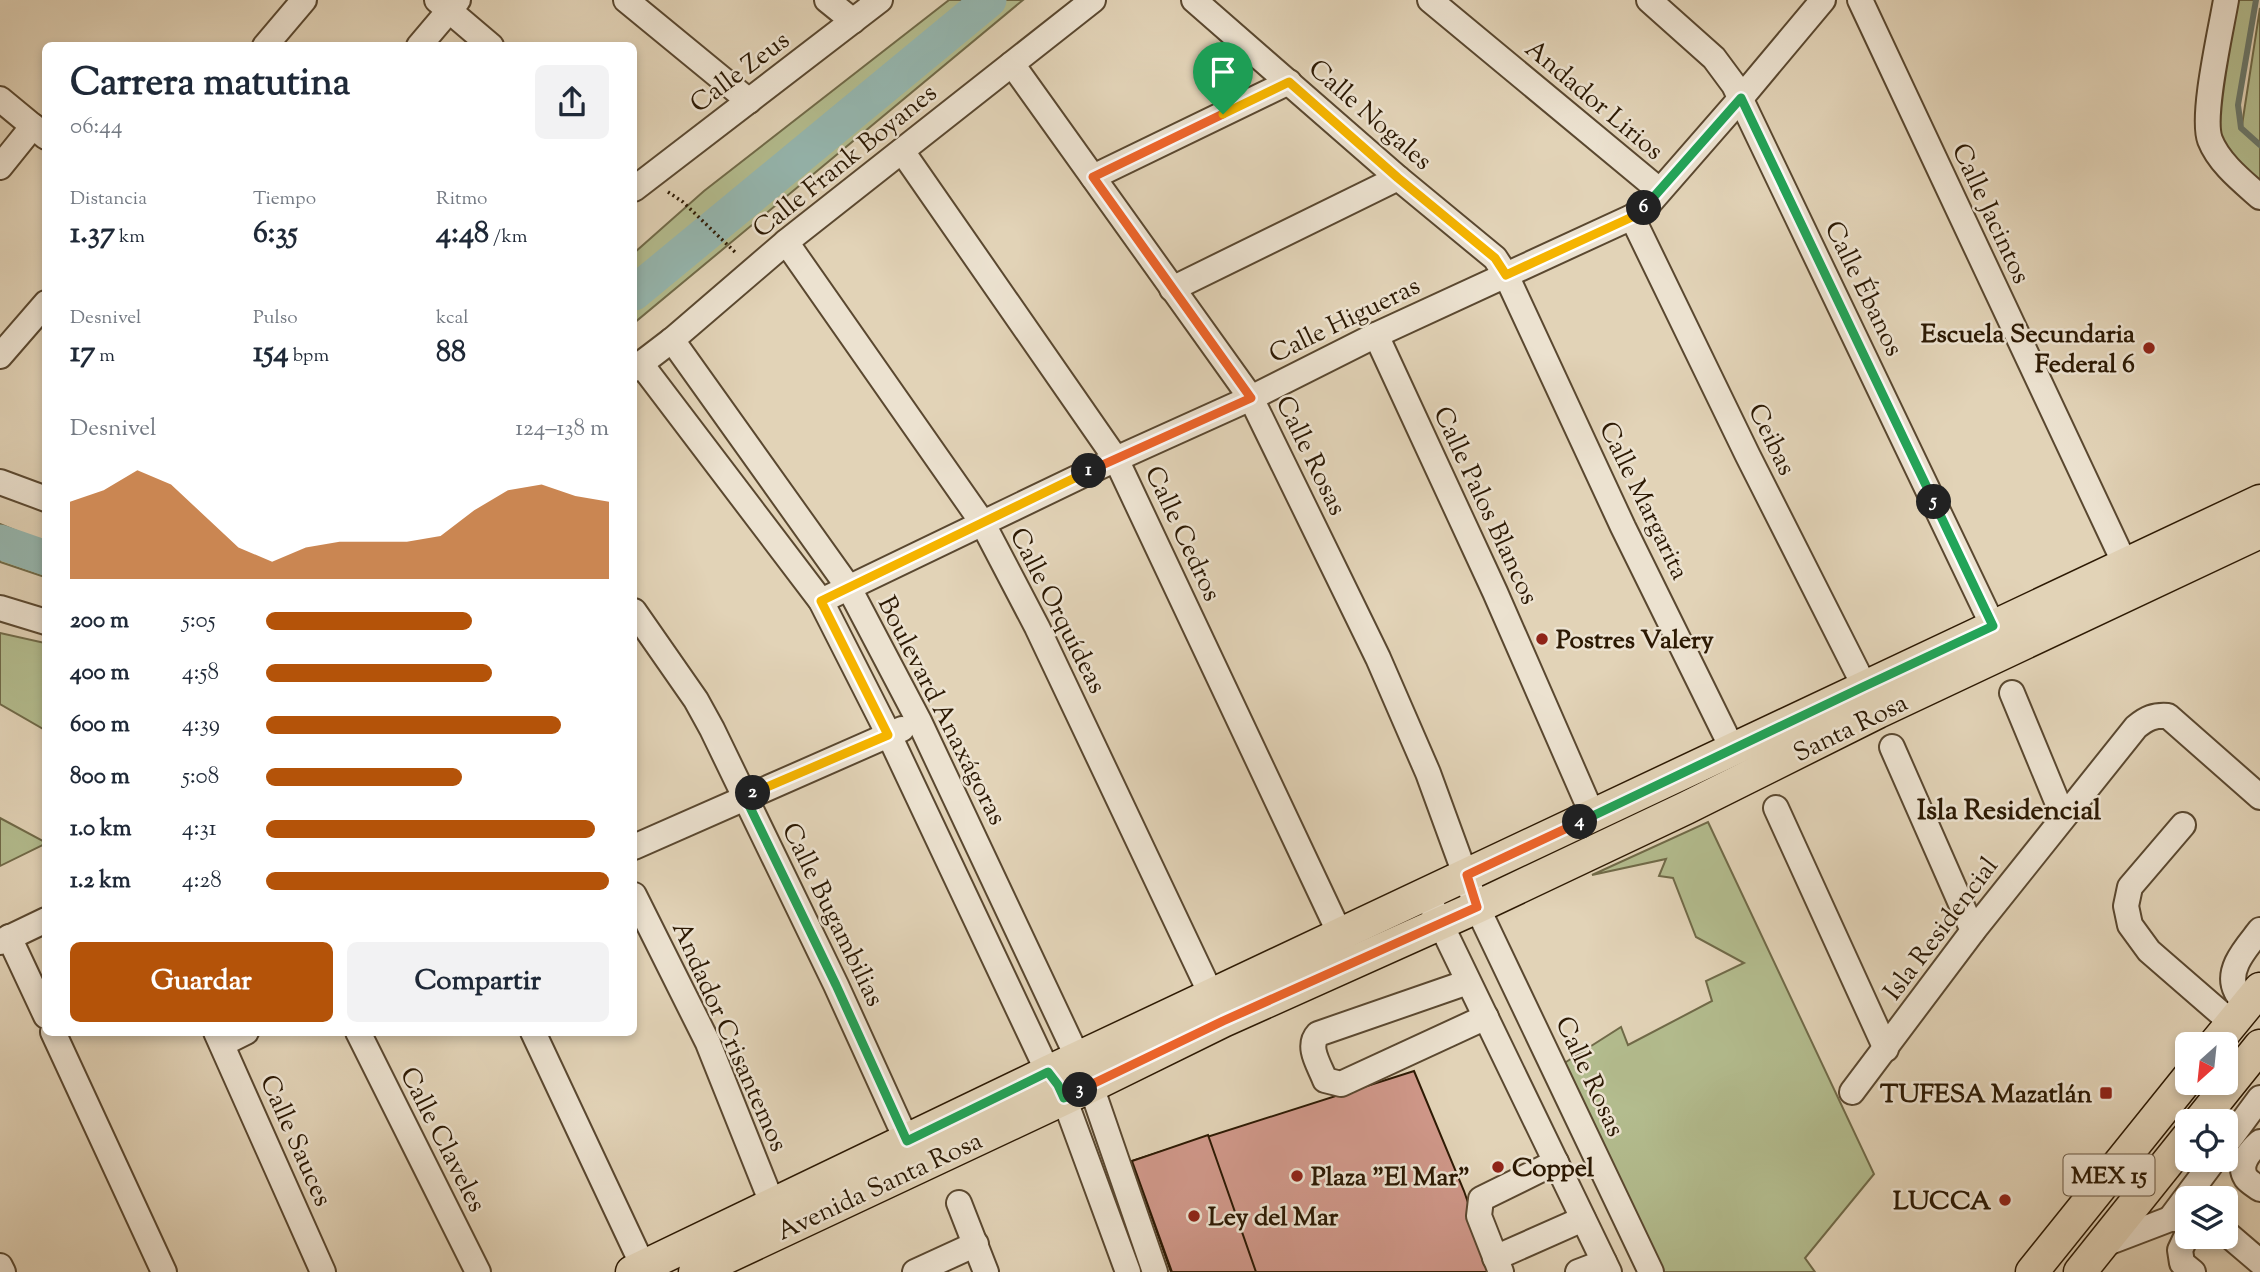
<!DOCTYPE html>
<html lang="es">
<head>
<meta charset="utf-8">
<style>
  body { margin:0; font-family:"Sorts Mill Goudy",serif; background:#f2f2f3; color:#1f2937; height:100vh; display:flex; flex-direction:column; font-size:26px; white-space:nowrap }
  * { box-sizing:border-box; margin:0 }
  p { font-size:23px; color:#747a83 }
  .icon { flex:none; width:38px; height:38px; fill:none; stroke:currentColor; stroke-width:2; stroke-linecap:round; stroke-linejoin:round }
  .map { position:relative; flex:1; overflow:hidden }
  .panel { position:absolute; left:42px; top:42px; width:595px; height:994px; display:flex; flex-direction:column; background:#fff; border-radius:10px; box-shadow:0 4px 10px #0003 }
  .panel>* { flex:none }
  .needle { width:46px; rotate:207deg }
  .buttons { position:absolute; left:2175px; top:1032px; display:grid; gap:14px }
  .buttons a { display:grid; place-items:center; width:63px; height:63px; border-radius:10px; background:#fff; box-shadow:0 4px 10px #0003; font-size:35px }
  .pin { position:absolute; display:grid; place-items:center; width:60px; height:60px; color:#fff; margin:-72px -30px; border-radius:50% 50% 50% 0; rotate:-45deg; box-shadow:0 0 7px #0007 }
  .pin .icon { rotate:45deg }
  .km { position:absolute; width:35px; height:35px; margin:-18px; border-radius:50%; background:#222; color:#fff; font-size:19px; line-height:35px; text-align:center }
  .round { display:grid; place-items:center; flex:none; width:74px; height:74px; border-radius:10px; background:#f2f2f3 }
  .head { display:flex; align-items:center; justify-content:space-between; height:119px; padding:0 28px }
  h1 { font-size:38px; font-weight:700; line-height:52px }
  .figures { display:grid; grid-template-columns:repeat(3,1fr); gap:10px; height:119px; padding:7px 28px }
  .figures div { display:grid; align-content:center }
  .figures b { font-size:30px; font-weight:700 }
  .figures small { font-size:19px; font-weight:400 }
  .figures p { font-size:19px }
  .chart { height:196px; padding:14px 28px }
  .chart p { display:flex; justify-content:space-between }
  .chart svg { width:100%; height:126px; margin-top:7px; fill:#b45309; opacity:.7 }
  .primary-button { display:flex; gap:14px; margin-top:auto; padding:14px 28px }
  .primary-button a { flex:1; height:80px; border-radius:10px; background:#b45309; color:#fff; font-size:28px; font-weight:700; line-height:80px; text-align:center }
  .primary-button a+a { background:#f2f2f3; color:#1f2937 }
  ul { padding:0 28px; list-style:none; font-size:23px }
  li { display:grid; grid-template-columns:112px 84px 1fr; align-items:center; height:52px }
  li i { height:18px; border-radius:9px; background:#b45309 }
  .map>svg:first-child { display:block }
</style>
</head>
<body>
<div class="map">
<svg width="2260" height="1272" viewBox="0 0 2260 1272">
  <rect width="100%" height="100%" fill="#e2d3b7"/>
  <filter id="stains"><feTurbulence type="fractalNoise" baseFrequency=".00286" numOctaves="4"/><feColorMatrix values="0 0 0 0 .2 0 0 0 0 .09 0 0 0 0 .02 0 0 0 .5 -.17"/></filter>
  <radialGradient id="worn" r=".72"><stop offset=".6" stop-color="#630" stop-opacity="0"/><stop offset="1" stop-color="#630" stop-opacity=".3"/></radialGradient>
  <!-- green -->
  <g fill="#b3bc8e" stroke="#706a48" stroke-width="2">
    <polygon points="949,0 1023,0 634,323 634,253 704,191"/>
    <polygon points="2225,0 2255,0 2238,105 2242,125 2260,8 2260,195 2207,117"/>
    <polygon points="0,524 45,543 45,577 0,562"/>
    <polygon points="0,633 45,643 45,730 0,704"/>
    <polygon points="0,818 45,842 45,844 0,866"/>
    <polygon points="1708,822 1874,1174 1805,1258 1815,1272 1651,1272 1555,1069 1621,1027 1628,1045 1712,1001 1706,981 1744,963 1696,937 1673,878 1659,876 1666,859 1592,875"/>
  </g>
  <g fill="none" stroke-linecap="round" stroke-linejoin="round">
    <!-- stream -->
    <polyline stroke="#6b786b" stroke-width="6" points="2256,0 2238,105 2241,128 2260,145"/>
    <!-- river -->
    <g stroke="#95b7b0" stroke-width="35">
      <polyline points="634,293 989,0"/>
      <polyline points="0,542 46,558"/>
    </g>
  </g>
  <!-- building -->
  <g fill="#d0988a" stroke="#2c1903" stroke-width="2">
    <polygon points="1414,1071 1464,1191 1492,1272 1171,1272 1132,1161"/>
    <polygon points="1208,1135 1256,1272 1172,1272 1132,1161"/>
  </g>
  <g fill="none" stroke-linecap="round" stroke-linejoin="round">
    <!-- minor casing -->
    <g stroke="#5a4830" stroke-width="28">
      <g id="minor">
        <polyline points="437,0 491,46"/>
        <polyline points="626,0 749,101"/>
        <polyline points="827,0 853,21"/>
        <polyline points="1194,0 1398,178 1495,258 1506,275 1623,527 1733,750"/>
        <polyline points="1430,0 1659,190"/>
        <polyline points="1649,0 1714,58 1734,85 1993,626"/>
        <polyline points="1860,0 2132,579"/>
        <path d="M2226 0C2221 30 2201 116 2210 140 2219 163 2242 181 2260 197"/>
        <polyline points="265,46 304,0"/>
        <polyline points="419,46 458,0"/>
        <polyline points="1012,64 1251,398 1378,658 1428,773 1477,907 1651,1272"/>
        <polyline points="0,99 46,137"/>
        <polyline points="902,151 1116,459 1340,934"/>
        <polyline points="0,167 33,126"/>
        <polyline points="1093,177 1289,82"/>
        <polyline points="634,189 880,0"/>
        <polyline points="1632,217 1748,456 1873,703"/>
        <polyline points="786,242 982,522 1037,627 1219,1011"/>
        <polyline points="1172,289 1398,178"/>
        <polyline points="1376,335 1495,592 1593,816"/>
        <polyline points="672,340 849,588 919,721 1091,1086 1155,1272"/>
        <polyline points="0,356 46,303"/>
        <polyline points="641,364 821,601 889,735 1048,1072 1058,1085 1064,1098 1128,1272"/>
        <polyline points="634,369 672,340 786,242 1093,0"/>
        <polyline points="0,482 46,499"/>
        <polyline points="821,601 1116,459 1251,398 1376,335 1632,217 1645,208 1741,98 1823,0"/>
        <polyline points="0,608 46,622"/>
        <polyline points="634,611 696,700 712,729 836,985 907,1141"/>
        <polyline points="2012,693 2063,816"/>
        <polyline points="1892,747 1973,931"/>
        <polyline points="1776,808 1886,1049"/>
        <polyline points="2183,825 2130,887 2126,906 2130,925 2149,951 2232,1023"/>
        <polyline points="634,847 902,729"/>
        <polyline points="634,895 708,1043 772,1203"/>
        <polyline points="1433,908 1609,1272"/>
        <polyline points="9,937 46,1016"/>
        <polyline points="0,942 46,920"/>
        <path d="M1468 982 1318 1034C1306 1047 1320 1066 1325 1080L1341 1084 1486 1017"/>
        <path d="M2247 1005C2243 1001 2238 996 2236 991 2225 969 2248 946 2260 930"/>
        <polyline points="53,1032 164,1272"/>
        <polyline points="216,1032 323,1272"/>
        <polyline points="358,1032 478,1272"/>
        <polyline points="533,1032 643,1266"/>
        <polyline points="222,1044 246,1032"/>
        <path d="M1852 1092 1973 931 2136 727C2147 718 2154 715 2168 716L2260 797"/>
        <path d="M2260 1142C2251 1150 2237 1164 2246 1178 2249 1182 2256 1186 2260 1189"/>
        <polyline points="2226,1144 2260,1098"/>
        <polyline points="959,1203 986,1272"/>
        <polyline points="2170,1219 2214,1160"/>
        <polyline points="2188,1233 2180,1250 2182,1263 2193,1272"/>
        <polyline points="2226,1233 2260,1262"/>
        <polyline points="2102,1245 2170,1219 2188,1219"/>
        <polyline points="1495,1258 1583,1219"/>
        <polyline points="0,1266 3,1272"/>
        <polyline points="915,1272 976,1244"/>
        <polyline points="1501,1272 1479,1216 1481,1199 1556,1162"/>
        <polyline points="1578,1272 1604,1262"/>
      </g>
    </g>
    <!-- major casing -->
    <g stroke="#2c1903" stroke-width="35">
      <g id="major">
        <polyline points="2214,1045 2260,989"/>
        <polyline points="2199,1122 2260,1046"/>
        <polyline points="632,1272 1048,1072 2260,501"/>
        <polyline points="695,1272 1091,1086 1223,1021 1477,907 1686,808 1878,712 2260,532"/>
        <polyline points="2032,1272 2188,1078"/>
        <polyline points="2080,1272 2188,1137"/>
      </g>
    </g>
    <!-- path -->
    <polyline stroke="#2c1903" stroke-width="3.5" stroke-dasharray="2 3.5" stroke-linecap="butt" points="668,192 683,202 737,254"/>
    <!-- minor -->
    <use href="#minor" stroke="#ece2d0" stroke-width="24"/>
    <!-- major -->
    <use href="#major" stroke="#e2d3b7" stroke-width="32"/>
  </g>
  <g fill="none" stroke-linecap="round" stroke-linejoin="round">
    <!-- split-1 casing -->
    <g stroke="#fff" stroke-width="14">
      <polyline id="split-1" points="1089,471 1251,398 1093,177 1223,114"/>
    </g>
    <!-- split-2 casing -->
    <g stroke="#fff" stroke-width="14">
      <polyline id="split-2" points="753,793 888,735 821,601 1089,471"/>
    </g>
    <!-- split-3 casing -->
    <g stroke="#fff" stroke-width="14">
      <polyline id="split-3" points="753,793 745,797 836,985 907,1141 1048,1072 1058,1085 1064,1098 1080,1090"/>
    </g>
    <!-- split-4 casing -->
    <g stroke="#fff" stroke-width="14">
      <polyline id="split-4" points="1080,1090 1223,1021 1477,907 1467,875 1580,822"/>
    </g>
    <!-- split-5 casing -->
    <g stroke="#fff" stroke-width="14">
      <polyline id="split-5" points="1580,822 1865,686 1993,626 1934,502"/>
    </g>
    <!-- split-6 casing -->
    <g stroke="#fff" stroke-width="14">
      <polyline id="split-6" points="1644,208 1741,98 1934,502"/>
    </g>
    <!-- split-7 casing -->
    <g stroke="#fff" stroke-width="14">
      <polyline id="split-7" points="1223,114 1289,82 1398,178 1495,258 1506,275 1632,217 1644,208"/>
    </g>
    <!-- split-1 -->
    <use href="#split-1" stroke="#f0652b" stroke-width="9"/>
    <!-- split-2 -->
    <use href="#split-2" stroke="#f5b400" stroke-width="9"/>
    <!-- split-3 -->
    <use href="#split-3" stroke="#22a559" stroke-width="9"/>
    <!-- split-4 -->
    <use href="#split-4" stroke="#f0652b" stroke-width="9"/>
    <!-- split-5 -->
    <use href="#split-5" stroke="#22a559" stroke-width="9"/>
    <!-- split-6 -->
    <use href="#split-6" stroke="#22a559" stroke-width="9"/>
    <!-- split-7 -->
    <use href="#split-7" stroke="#f5b400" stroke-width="9"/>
  </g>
  <!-- markers -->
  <g fill="#8f2418" stroke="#ece2d0" stroke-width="2.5">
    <circle cx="2149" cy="348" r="7"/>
    <circle cx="1542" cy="639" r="7"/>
    <rect x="2099" y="1086" width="14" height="14" rx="3.5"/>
    <circle cx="1498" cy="1167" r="7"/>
    <circle cx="1297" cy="1176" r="7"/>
    <circle cx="2005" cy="1200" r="7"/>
    <circle cx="1194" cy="1216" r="7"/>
  </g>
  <g text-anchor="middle" stroke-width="5" stroke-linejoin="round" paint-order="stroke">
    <!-- shield labels -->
    <rect fill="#ece2d0" stroke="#665540" stroke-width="2" x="2063.5" y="1154.5" width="91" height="41" rx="5"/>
    <g font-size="24" font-weight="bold" fill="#2c1903">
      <text x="2109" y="1183">MEX 15</text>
    </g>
    <!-- street labels -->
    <g font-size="26" fill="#2c1903" stroke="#ece2d0">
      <text transform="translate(739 71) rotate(-37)" y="9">Calle Zeus</text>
      <text transform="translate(1595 99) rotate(40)" y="9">Andador Lirios</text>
      <text transform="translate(1371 114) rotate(41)" y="9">Calle Nogales</text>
      <text transform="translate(844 160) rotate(-39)" y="9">Calle Frank Boyanes</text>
      <text transform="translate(1992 213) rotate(65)" y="9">Calle Jacintos</text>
      <text transform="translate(1865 288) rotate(64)" y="9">Calle Ébanos</text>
      <text transform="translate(1344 319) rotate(-26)" y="9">Calle Higueras</text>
      <text transform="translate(1773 439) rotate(64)" y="9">Ceibas</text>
      <text transform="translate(1312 455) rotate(64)" y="9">Calle Rosas</text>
      <text transform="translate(1645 500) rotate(64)" y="9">Calle Margarita</text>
      <text transform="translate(1487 505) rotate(65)" y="9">Calle Palos Blancos</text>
      <text transform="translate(1184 533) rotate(65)" y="9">Calle Cedros</text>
      <text transform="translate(1059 610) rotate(63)" y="9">Calle Orquídeas</text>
      <text transform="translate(943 710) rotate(63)" y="9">Boulevard Anaxágoras</text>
      <text transform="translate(1850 727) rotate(-26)" y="9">Santa Rosa</text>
      <text transform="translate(834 914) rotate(64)" y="9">Calle Bugambilias</text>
      <text transform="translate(1940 928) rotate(-53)" y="9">Isla Residencial</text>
      <text transform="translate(731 1036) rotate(66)" y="9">Andador Crisantemos</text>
      <text transform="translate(1591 1076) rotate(65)" y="9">Calle Rosas</text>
      <text transform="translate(444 1139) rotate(63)" y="9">Calle Claveles</text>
      <text transform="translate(297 1140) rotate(66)" y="9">Calle Sauces</text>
      <text transform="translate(879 1185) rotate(-25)" y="9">Avenida Santa Rosa</text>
    </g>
    <!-- poi labels -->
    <g font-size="26" font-weight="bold" fill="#2c1903" stroke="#ece2d0" text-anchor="start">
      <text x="2135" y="342" text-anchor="end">Escuela Secundaria<tspan x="2135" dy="30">Federal 6</tspan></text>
      <text x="1556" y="648">Postres Valery</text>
      <text x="2092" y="1102" text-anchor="end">TUFESA Mazatlán</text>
      <text x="1512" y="1176">Coppel</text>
      <text x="1311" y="1185">Plaza "El Mar"</text>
      <text x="1991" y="1209" text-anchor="end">LUCCA</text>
      <text x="1208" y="1225">Ley del Mar</text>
    </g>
    <!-- neighbourhood labels -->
    <g font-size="28" font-weight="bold" fill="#2c1903" stroke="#ece2d0">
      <text x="2009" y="819">Isla Residencial</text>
    </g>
  </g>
  <rect width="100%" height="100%" filter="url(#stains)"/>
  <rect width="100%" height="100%" fill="url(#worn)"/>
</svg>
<div class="buttons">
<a><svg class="needle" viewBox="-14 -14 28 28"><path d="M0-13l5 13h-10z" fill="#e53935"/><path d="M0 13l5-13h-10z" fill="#747a83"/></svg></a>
<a><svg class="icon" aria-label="locate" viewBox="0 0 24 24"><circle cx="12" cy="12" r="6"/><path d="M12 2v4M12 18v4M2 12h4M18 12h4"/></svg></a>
<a><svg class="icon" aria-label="layers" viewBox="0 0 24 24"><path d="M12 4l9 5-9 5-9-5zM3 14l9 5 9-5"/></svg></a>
</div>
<div class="pin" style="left:1223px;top:114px;background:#1e9e55"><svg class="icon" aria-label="arrive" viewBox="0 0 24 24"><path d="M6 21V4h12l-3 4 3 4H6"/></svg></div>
<b class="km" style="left:1089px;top:471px">1</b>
<b class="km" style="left:753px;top:793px">2</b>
<b class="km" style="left:1080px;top:1090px">3</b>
<b class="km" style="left:1580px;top:822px">4</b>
<b class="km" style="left:1934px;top:502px">5</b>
<b class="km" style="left:1644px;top:208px">6</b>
<section class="panel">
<div class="head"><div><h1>Carrera matutina</h1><p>06:44</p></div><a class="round"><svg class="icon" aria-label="share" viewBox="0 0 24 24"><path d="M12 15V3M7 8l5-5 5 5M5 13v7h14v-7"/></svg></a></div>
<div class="figures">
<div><p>Distancia</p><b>1.37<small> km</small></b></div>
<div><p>Tiempo</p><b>6:35</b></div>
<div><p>Ritmo</p><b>4:48<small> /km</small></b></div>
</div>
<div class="figures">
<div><p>Desnivel</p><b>17<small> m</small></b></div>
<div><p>Pulso</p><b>154<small> bpm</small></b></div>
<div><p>kcal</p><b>88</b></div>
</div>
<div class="chart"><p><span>Desnivel</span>124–138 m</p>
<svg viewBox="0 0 160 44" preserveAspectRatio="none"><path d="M0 44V17L10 13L20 6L30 11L40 22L50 33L60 38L70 33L80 31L90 31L100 31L110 29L120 20L130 13L140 11L150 15L160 17V44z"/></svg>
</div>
<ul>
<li><b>200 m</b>5:05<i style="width:60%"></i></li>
<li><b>400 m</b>4:58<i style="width:66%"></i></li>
<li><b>600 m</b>4:39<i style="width:86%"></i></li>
<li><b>800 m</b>5:08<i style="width:57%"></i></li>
<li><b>1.0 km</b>4:31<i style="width:96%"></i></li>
<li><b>1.2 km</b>4:28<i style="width:100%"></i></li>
</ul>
<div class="primary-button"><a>Guardar</a><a>Compartir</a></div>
</section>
</div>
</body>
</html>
